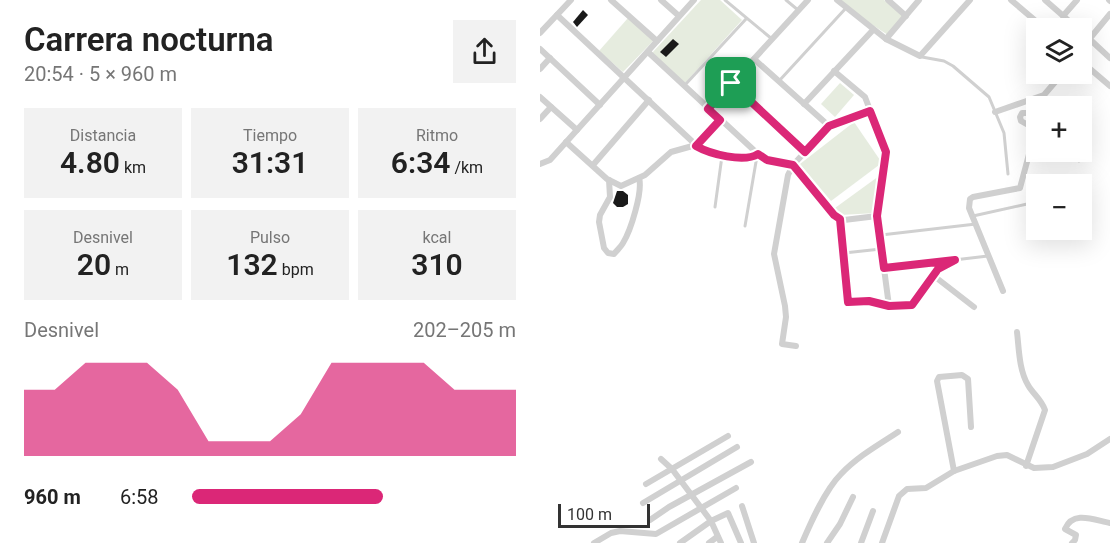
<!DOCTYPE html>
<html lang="es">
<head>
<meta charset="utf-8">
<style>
  body { margin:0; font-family:Roboto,sans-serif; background:#f2f2f2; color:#222; height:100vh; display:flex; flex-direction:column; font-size:22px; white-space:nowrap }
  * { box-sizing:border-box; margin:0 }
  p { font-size:20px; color:#767676 }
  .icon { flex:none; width:33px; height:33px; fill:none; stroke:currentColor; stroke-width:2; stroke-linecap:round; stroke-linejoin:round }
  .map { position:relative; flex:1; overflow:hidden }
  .sheet { display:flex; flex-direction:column; background:#fff; width:540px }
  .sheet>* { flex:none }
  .tools { position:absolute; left:486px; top:18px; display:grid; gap:12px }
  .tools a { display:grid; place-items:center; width:66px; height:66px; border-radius:0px; background:#fff; box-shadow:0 6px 24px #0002; font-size:30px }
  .scale { position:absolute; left:18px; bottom:15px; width:92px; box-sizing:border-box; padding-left:6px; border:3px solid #333; border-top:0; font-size:16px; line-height:21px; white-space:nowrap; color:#333; -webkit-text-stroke:4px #fff; paint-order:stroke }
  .pin { position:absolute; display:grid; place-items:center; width:51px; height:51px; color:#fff; margin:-26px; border-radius:12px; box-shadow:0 3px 9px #0006 }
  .round { display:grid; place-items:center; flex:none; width:63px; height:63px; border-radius:0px; background:#f2f2f2 }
  .summary { display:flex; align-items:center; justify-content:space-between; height:102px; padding:0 24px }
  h1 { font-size:33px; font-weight:600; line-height:45px }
  .figures { display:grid; grid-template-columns:repeat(3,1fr); gap:9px; height:102px; padding:6px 24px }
  .figures div { display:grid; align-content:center; border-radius:0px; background:#f2f2f2; text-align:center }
  .figures b { font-size:30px; font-weight:600 }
  .figures small { font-size:16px; font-weight:400 }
  .figures p { font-size:16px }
  .chart { height:168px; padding:12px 24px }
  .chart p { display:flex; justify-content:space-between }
  .chart svg { width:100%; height:108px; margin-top:6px; fill:#db2777; opacity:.7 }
  ul { padding:0 24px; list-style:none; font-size:20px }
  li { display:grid; grid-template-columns:96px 72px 1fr; align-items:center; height:45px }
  li i { height:15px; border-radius:8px; background:#db2777 }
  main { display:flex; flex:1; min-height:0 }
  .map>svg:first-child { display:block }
</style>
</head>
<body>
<main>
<section class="sheet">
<div class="summary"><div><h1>Carrera nocturna</h1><p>20:54 · 5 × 960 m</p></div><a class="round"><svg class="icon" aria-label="share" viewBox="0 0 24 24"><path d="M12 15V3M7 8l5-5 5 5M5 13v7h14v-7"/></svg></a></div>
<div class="figures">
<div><p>Distancia</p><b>4.80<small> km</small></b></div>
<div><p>Tiempo</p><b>31:31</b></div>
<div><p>Ritmo</p><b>6:34<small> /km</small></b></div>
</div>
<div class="figures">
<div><p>Desnivel</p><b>20<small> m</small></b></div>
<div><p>Pulso</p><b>132<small> bpm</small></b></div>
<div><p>kcal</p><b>310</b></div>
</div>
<div class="chart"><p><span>Desnivel</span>202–205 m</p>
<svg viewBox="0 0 160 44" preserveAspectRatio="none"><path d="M0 44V17L10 17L20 6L30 6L40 6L50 17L60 38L70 38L80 38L90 27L100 6L110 6L120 6L130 6L140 17L150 17L160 17V44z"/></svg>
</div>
<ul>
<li><b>960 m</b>6:58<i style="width:59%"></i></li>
</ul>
</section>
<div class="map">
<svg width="570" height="543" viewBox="0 0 570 543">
  <rect width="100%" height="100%" fill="#fff"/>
  <!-- green -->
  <g fill="#e6ecdf">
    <polygon points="161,0 180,0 202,20 145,83 112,53"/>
    <polygon points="301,0 344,0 364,17 348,35 325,20"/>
    <polygon points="88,18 114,40 83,72 59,51"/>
    <polygon points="300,83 314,95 295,117 281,104"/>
    <polygon points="314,122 340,160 339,165 291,201 260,164"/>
    <polygon points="339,176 336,213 300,215 295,208"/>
  </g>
  <!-- building -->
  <g fill="#1a1a1a">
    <polygon points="43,10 48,15 37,27 33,22"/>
    <polygon points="133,39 139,44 126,57 120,52"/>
    <polygon points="77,191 83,191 88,195 88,204 83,207 77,207 73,203"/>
  </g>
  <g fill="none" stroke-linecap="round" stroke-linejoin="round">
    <!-- service -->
    <g stroke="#d0d0d0" stroke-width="3">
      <polyline points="185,0 232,39"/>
      <polyline points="246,0 258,10"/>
      <polyline points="382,57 404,61 413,66 449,97 464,133 468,174"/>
      <polyline points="239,81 306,8"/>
      <polyline points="144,86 206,19"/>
      <polyline points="525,152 539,161"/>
      <polyline points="175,207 182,156"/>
      <polyline points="433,216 496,202"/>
      <polyline points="205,226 217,156"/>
      <polyline points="341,235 436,224"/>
      <polyline points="304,253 341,249"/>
      <polyline points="346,268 448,256"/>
      <polyline points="393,275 398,269 411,261"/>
      <polyline points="309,302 329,301 347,305"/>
    </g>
    <!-- minor -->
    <g stroke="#d0d0d0" stroke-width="6">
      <polyline points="71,0 117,41"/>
      <polyline points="121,0 139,16"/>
      <polyline points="297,0 346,39 380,56 430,0"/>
      <polyline points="348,0 366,16"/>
      <polyline points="471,0 504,28"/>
      <polyline points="505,0 537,28"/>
      <polyline points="569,0 570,1"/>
      <path d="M17 15 156 145C170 154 203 163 218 154"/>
      <polyline points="523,16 537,0"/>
      <polyline points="542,32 570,58"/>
      <polyline points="0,33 31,0"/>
      <polyline points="346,39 379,0"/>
      <polyline points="542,48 570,14"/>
      <polyline points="0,49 60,105"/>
      <polyline points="108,52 218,154 227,160 253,165 297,217 304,220 337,216"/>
      <polyline points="214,59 289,126"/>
      <polyline points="542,62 570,86"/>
      <polyline points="0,69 10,58"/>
      <polyline points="294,71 325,97 346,152 337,216 349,306 372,305 392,276 394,276 434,307"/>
      <polyline points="191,83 265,152"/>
      <polyline points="0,97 37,130"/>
      <polyline points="264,104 333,30"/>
      <polyline points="168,109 268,0"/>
      <polyline points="455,112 504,95 522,74"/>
      <polyline points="0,119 11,107"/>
      <polyline points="26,142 67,179 81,186 105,175 131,152 156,145 180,120"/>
      <polyline points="0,164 10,160 154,0"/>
      <polyline points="53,165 109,100"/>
      <path d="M69 180 70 197 60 215 59 222 64 248 68 253 74 254C77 250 81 247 83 243 91 230 103 191 99 178"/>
      <polyline points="300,219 308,302"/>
      <polyline points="463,291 429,208 430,199 433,197 480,188 492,143 490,126 481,121 480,117 482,113 490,113 496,108"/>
      <path d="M477 332C479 349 479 370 488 385 493 394 501 399 505 410L486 466"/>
      <polyline points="256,346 242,344 246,317 245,306 234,254 248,175 253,165 289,126 330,111"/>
      <polyline points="121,459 132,469 171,521 181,543"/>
      <polyline points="414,471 397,381 399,377 422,375 428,379 431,427"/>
      <polyline points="106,484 188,436"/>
      <polyline points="103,503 197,447"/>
      <polyline points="202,506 214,543"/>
      <polyline points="110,520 129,507 211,462"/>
      <polyline points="54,543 71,533 80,531 116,534 196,488"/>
      <polyline points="140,543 171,521 188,513 201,543"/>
      <polyline points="169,543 177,537"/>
      <path d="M262 543C271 522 285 490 301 474 317 457 338 445 358 432"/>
      <polyline points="287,543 300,524 313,497"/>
      <polyline points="321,543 333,511"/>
      <polyline points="342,543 359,496 367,489 386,488 414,471 457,456 467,455 494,468 513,467 547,454 570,439"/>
      <path d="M532 543 535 540 536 535 525 529C533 510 554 520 570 523"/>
    </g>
  </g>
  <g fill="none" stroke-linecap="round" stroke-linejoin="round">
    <!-- route casing -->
    <g stroke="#fff" stroke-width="12">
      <path id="route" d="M191 83 265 152 289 126 330 111 346 152 337 216 344 268 415 260 398 269 372 305 349 306 329 301 308 302 300 219 294 215 253 165 227 160 218 154C204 163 170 154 156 146L180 120 168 109Z"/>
    </g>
    <!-- route -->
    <use href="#route" stroke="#db2777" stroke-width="8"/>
  </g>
</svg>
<div class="tools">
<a><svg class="icon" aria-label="layers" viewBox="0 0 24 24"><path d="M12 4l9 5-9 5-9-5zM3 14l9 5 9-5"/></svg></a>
<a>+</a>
<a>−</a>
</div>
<div class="scale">100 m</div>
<div class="pin" style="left:191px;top:83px;background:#1e9e55"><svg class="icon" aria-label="arrive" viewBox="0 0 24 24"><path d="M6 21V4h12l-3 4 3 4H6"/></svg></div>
</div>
</main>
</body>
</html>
